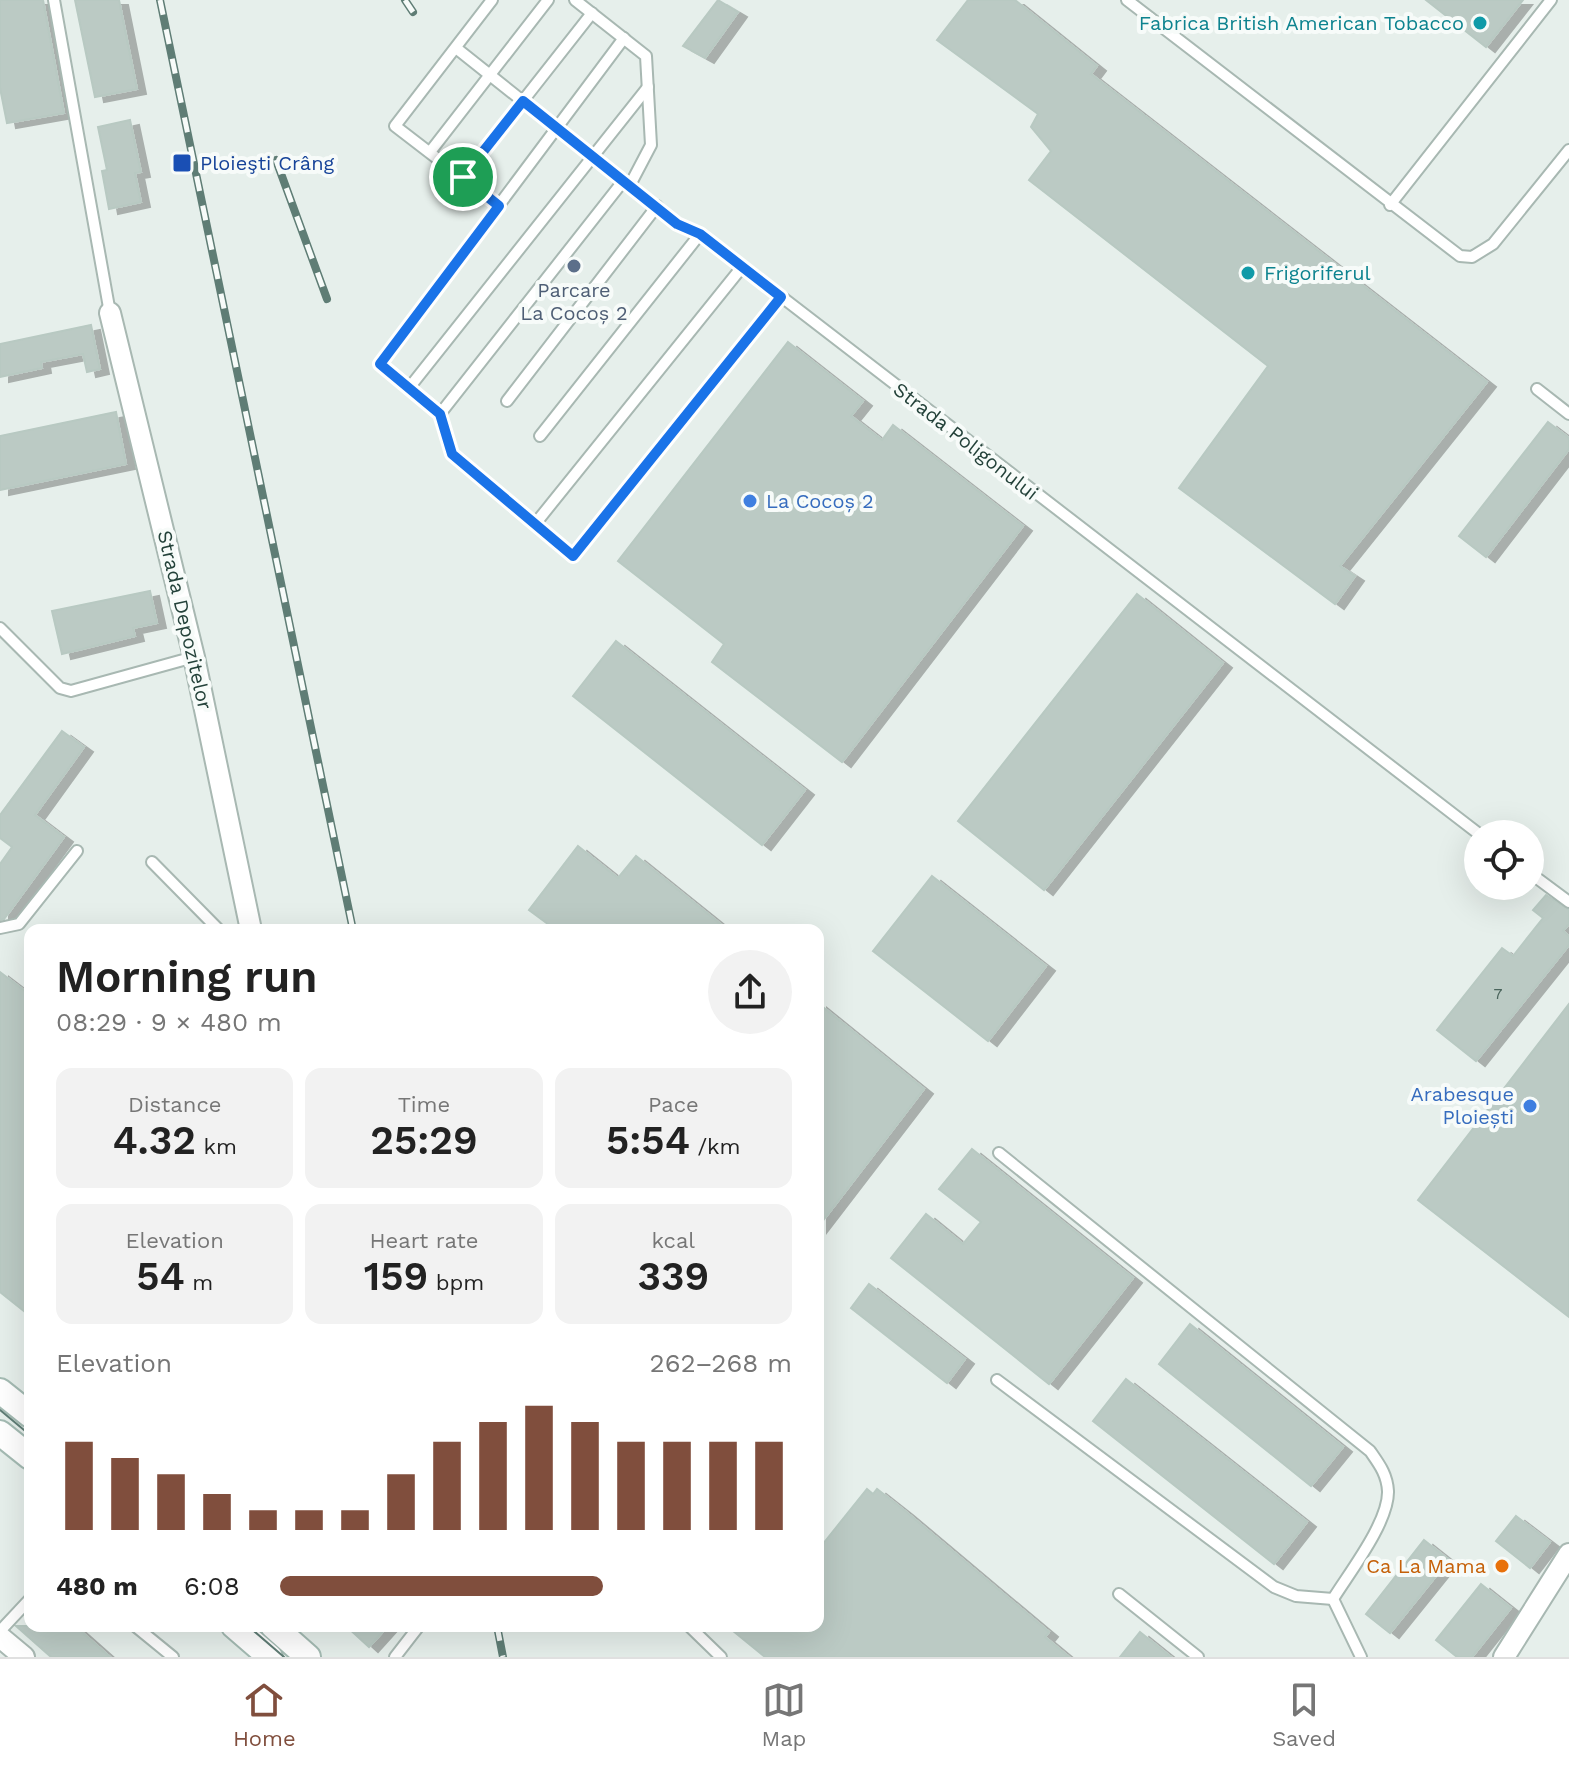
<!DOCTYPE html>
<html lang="en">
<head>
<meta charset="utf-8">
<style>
  body { margin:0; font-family:"Work Sans",sans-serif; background:#f2f2f2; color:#222; height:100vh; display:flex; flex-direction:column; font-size:30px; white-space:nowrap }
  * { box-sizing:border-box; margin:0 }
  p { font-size:26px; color:#767676 }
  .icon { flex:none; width:44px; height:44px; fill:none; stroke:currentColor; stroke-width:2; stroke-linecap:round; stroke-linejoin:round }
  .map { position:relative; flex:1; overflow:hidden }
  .details { position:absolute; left:24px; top:924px; width:800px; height:708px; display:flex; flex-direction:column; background:#fff; border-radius:16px; box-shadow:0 8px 32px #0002 }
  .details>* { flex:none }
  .tools { position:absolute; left:1464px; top:820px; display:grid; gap:16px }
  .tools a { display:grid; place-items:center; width:80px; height:80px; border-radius:50%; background:#fff; box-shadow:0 8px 32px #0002; font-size:40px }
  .pin { position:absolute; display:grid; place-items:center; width:68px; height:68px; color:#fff; margin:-34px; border:4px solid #fff; border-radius:50%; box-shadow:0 2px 8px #0007 }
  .round { display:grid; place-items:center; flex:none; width:84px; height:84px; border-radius:42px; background:#f2f2f2 }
  .headline { display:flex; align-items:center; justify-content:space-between; height:136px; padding:0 32px }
  h1 { font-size:44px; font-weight:600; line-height:60px }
  .metrics { display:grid; grid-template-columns:repeat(3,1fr); gap:12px; height:136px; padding:8px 32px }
  .metrics div { display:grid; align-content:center; border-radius:16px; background:#f2f2f2; text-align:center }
  .metrics b { font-size:40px; font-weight:600 }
  .metrics small { font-size:22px; font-weight:400 }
  .metrics p { font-size:22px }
  .chart { height:224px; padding:16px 32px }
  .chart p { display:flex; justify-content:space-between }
  .chart svg { width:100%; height:144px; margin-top:8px; stroke:#804e3d; stroke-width:6 }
  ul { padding:0 32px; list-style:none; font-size:26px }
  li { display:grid; grid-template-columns:128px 96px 1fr; align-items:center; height:60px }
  li i { height:20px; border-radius:10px; background:#804e3d }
  .tab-bar { display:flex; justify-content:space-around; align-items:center; height:112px; border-top:2px solid #e0e0e0; background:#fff; font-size:22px; color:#767676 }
  .tab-bar a { display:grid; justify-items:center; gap:4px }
  .tab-bar .selected { color:#804e3d }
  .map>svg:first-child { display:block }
</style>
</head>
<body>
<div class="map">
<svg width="1569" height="1657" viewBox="0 0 1569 1657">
  <defs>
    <filter id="shadow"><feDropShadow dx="9" dy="5" stdDeviation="0" flood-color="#0004"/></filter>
  </defs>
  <rect width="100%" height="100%" fill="#e6efeb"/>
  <!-- building -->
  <g fill="#bbcac4" stroke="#b8c9c2" stroke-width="2" filter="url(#shadow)">
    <polygon points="0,0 43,0 64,113 7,123 0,88"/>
    <polygon points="75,0 119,0 137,89 95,97"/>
    <polygon points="718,0 738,12 705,58 683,46"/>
    <polygon points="968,0 1015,0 1097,66 1091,74 1487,382 1340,566 1355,576 1335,604 1179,488 1268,366 1029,180 1051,151 1031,127 1038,114 937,40"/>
    <polygon points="1426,0 1523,0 1486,47"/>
    <polygon points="130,120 141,172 135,173 141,202 109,209 102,171 107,170 98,127"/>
    <polygon points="91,325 100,369 87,372 83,354 41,362 42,368 0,377 0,344"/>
    <polygon points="788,342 863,401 851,416 882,440 893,425 1023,526 842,762 712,662 724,644 618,561"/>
    <polygon points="116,412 126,464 0,490 0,436"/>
    <polygon points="1548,422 1569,438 1569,449 1486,557 1459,536"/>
    <polygon points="150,591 157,623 133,628 135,636 62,654 52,611"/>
    <polygon points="1137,594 1223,663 1044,890 958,821"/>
    <polygon points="616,641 805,790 762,845 573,696"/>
    <polygon points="62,731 84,747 35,815 64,837 4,919 0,920 0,864 12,847 0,838 0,815"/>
    <polygon points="578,846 618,878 636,856 728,930 556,930 529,910"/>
    <polygon points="932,876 1046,966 988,1041 873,951"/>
    <polygon points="1546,895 1569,910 1569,924 1563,931 1569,936 1569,945 1476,1061 1437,1030 1502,948 1513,956 1543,918 1533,910"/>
    <polygon points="0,972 30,995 30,1316 0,1292"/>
    <polygon points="818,1003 924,1089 818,1227"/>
    <polygon points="1569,1004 1569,1317 1418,1200"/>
    <polygon points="972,1149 1133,1278 1049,1384 891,1258 926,1214 963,1244 981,1222 939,1189"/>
    <polygon points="869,1284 965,1359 947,1383 851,1308"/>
    <polygon points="1190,1324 1343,1447 1311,1486 1159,1364"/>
    <polygon points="1126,1379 1307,1522 1274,1564 1093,1421"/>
    <polygon points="867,1489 873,1494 877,1489 905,1511 1049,1632 1045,1637 1069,1657 765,1657 727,1626 818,1626 818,1550"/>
    <polygon points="1516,1516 1550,1542 1530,1568 1496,1541"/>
    <polygon points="1424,1540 1449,1560 1390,1633 1366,1614"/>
    <polygon points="1481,1584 1511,1608 1472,1657 1457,1657 1436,1640"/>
    <polygon points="16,1626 75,1626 110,1657 51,1657"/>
    <polygon points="346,1626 388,1626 369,1647"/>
    <polygon points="1140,1632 1171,1657 1120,1657"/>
  </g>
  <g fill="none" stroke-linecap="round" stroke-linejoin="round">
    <!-- lane casing -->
    <g stroke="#a8b8b2" stroke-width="14">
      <g id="lane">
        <polyline points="54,0 110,313"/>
        <polyline points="492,0 395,126 499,206"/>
        <polyline points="575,0 646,56 651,145 630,185"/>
        <polyline points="1127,0 1460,256 1472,257 1493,244 1569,150"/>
        <polyline points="624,38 380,364 440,414 452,454 573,556 781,297"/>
        <polyline points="456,48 677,224 700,234 1479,834"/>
        <polyline points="430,152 548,0"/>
        <polyline points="463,177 592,13"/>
        <polyline points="1390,205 1551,0"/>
        <polyline points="409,388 648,87"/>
        <polyline points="1537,389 1569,414"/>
        <polyline points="507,401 657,206"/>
        <polyline points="440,414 624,180"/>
        <polyline points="540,436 700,234"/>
        <polyline points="535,524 742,267"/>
        <polyline points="0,628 60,688 71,691 194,657"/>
        <polyline points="152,862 219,930"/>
        <polyline points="1530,873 1569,902"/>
        <polyline points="0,928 19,924 77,851"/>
        <path d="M999 1153 1370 1451C1379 1464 1387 1474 1388 1491 1389 1522 1349 1573 1333 1599"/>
        <polyline points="997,1380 1274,1587 1296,1596 1333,1599"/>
        <polyline points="1119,1594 1198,1657"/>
        <polyline points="1333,1599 1361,1657"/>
        <polyline points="135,1626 173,1657"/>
        <polyline points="689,1626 721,1657"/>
        <polyline points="0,1631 30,1599"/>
        <polyline points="395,1657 419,1626"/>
      </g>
    </g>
    <!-- street casing -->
    <g stroke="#a8b8b2" stroke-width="24">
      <g id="street">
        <polyline points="110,313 194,657 251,930"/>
        <polyline points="0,1637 24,1657"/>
        <polyline points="1504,1657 1569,1554"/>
      </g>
    </g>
    <!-- secondary casing -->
    <g stroke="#a4bbb3" stroke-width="28">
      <g id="secondary">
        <polyline points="0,1391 30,1415"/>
        <polyline points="0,1433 30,1457"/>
        <polyline points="234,1626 270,1657"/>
        <polyline points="273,1626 308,1657"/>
      </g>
    </g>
    <!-- lane -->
    <use href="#lane" stroke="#fff" stroke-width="10"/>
    <!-- street -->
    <use href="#street" stroke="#fff" stroke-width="20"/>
    <!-- secondary -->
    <use href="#secondary" stroke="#fff" stroke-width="24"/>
    <!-- tram -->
    <g stroke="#5f7d75" stroke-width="2">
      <polyline points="0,1410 30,1435"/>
      <polyline points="248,1626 284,1657"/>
    </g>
    <!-- rail casing -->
    <g stroke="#5f7d75" stroke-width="8">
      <g id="rail">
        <polyline points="160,0 353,930"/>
        <polyline points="405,0 413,12"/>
        <polyline points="276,160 327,299"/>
        <polyline points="497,1626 503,1657"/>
      </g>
    </g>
    <!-- rail -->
    <use href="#rail" stroke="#f7fbf9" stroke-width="5" stroke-dasharray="15" stroke-linecap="butt"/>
  </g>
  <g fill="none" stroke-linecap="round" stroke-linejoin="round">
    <!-- route casing -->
    <g stroke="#fff" stroke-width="16">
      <polygon id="route" points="523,101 677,224 700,234 781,297 573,556 452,454 440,414 380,364 499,206 463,177"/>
    </g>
    <!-- route -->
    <use href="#route" stroke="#1a73e8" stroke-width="10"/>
  </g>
  <!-- markers -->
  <g fill="#0f9aa8" stroke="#f7fbf9" stroke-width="3">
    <circle cx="1480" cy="23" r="8"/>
    <circle cx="1248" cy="273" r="8"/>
  </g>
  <rect fill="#1a4fb4" stroke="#f7fbf9" stroke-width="3" x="172" y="153" width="20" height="20" rx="4"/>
  <circle fill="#5c6f8a" stroke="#f7fbf9" stroke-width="3" cx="574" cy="266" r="8"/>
  <g fill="#3f7fe0" stroke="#f7fbf9" stroke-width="3">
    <circle cx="750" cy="501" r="8"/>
    <circle cx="1530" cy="1106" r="8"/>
  </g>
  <circle fill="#e8710a" stroke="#f7fbf9" stroke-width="3" cx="1502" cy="1566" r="8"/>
  <g text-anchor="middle" stroke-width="8" stroke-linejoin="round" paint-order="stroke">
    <!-- number labels -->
    <g font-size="16" fill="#4a645c">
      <text x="1498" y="999">7</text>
    </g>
    <!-- culture labels -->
    <g font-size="20" fill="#0d838f" stroke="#f7fbf9" text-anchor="end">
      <text x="1464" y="30">Fabrica British American Tobacco</text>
      <text x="1264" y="280" text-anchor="start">Frigoriferul</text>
    </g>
    <!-- transit labels -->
    <g font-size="20" fill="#164399" stroke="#f7fbf9" text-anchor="start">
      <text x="200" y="170">Ploieşti Crâng</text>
    </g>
    <!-- service labels -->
    <g font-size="20" fill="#4e5e75" stroke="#f7fbf9">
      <text x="574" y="297">Parcare<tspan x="574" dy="23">La Cocoș 2</tspan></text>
    </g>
    <!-- street labels -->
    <g font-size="20" fill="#24423a" stroke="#f7fbf9">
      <text transform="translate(966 441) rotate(38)" y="7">Strada Poligonului</text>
      <text transform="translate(185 620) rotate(77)" y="7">Strada Depozitelor</text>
    </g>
    <!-- shop labels -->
    <g font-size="20" fill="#366cbe" stroke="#f7fbf9" text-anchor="start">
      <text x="766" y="508">La Cocoș 2</text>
      <text x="1514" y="1101" text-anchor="end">Arabesque<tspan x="1514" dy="23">Ploiești</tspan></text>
    </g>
    <!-- food labels -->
    <g font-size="20" fill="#c56008" stroke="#f7fbf9" text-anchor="end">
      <text x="1486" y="1573">Ca La Mama</text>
    </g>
  </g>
</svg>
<div class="tools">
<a><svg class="icon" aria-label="locate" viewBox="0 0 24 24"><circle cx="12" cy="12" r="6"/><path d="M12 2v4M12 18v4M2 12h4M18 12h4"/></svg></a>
</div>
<div class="pin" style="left:463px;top:177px;background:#1e9e55"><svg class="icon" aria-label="arrive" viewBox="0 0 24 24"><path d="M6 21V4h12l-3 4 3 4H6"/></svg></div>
<section class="details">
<div class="headline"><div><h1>Morning run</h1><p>08:29 · 9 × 480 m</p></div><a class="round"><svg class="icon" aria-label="share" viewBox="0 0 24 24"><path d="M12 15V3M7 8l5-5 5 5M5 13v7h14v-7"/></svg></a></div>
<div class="metrics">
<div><p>Distance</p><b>4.32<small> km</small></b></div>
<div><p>Time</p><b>25:29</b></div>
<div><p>Pace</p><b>5:54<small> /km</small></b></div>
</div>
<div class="metrics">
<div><p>Elevation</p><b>54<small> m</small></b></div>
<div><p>Heart rate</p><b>159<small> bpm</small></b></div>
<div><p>kcal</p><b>339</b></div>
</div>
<div class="chart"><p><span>Elevation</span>262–268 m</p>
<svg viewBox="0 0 160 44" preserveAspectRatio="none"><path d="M5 44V17M15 44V22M25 44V27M35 44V33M45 44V38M55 44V38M65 44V38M75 44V27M85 44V17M95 44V11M105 44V6M115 44V11M125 44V17M135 44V17M145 44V17M155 44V17"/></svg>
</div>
<ul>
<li><b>480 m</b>6:08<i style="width:63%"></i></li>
</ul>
</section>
</div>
<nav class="tab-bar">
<a class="selected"><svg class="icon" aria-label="home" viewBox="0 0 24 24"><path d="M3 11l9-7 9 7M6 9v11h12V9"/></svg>Home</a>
<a><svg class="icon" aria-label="map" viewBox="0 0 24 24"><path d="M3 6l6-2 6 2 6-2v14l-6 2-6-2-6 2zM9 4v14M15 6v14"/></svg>Map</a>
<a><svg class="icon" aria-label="saved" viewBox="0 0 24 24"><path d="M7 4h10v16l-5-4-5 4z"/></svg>Saved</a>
</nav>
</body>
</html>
